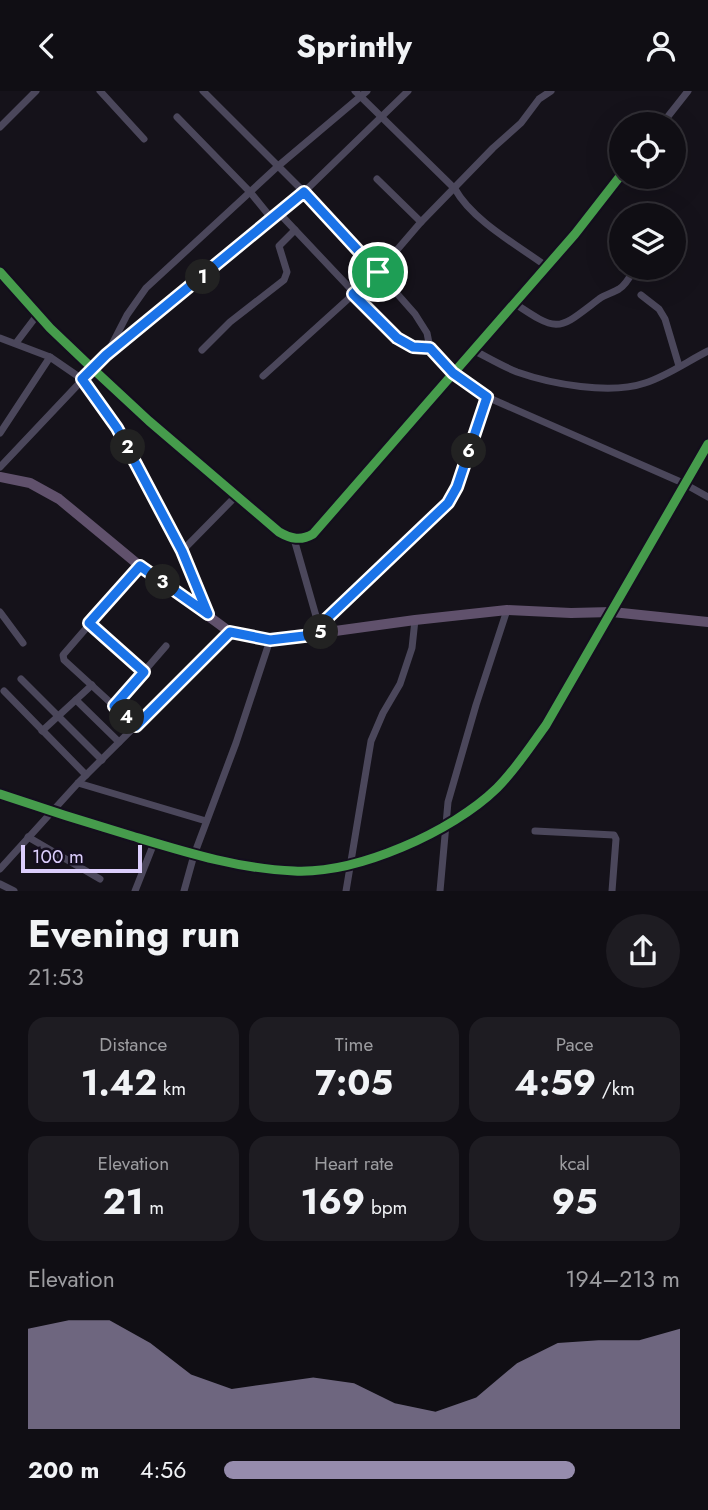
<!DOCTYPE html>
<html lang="en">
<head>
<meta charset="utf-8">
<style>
  body { margin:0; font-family:Jost,sans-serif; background:#1e1c22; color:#f1f3f6; height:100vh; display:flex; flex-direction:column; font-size:26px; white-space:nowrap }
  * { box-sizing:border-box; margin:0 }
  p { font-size:23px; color:#9c9ca0 }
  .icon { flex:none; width:38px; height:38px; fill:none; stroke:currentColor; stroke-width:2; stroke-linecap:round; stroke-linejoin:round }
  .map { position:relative; height:800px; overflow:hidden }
  .drawer { display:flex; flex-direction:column; background:#100e14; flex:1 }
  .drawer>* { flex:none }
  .tools { position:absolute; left:609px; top:21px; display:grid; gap:14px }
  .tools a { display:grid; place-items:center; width:77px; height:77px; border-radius:50%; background:#100e14; box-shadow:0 7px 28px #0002,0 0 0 2px #302e34; font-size:35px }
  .scale { position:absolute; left:21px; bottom:18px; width:121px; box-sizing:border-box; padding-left:7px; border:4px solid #dccefc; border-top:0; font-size:19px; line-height:24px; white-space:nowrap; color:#dccefc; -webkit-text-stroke:5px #140e1e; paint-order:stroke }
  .pin { position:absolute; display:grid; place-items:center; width:60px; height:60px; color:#fff; margin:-30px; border:4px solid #fff; border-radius:50%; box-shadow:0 2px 7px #0007 }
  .km { position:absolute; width:35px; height:35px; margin:-18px; border-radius:50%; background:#222; color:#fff; font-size:19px; line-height:35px; text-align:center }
  .round { display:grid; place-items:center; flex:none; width:74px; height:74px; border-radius:37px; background:#1e1c22 }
  .headline { display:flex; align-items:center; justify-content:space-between; height:119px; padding:0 28px }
  h1 { font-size:38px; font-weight:700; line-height:52px }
  .metrics { display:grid; grid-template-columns:repeat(3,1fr); gap:10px; height:119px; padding:7px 28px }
  .metrics div { display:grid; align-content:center; border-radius:18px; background:#1e1c22; text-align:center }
  .metrics b { font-size:35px; font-weight:700 }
  .metrics small { font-size:19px; font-weight:400 }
  .metrics p { font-size:19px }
  .chart { height:196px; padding:14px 28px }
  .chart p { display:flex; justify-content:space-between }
  .chart svg { width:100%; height:126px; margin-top:7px; fill:#968cad; opacity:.7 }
  ul { padding:0 28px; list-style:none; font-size:23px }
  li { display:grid; grid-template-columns:112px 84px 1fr; align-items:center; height:52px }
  li i { height:18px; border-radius:9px; background:#968cad }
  header { display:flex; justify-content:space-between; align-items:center; height:91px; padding:0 28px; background:#100e14; font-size:32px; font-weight:700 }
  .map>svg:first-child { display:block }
</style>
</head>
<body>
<header><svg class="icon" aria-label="back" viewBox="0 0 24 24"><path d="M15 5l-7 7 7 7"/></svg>Sprintly<svg class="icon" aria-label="person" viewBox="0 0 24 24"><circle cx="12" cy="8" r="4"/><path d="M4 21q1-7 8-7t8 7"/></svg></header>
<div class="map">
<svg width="708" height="800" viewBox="0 0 708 800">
  <rect width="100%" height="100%" fill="#15121a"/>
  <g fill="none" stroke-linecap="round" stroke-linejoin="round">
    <!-- minor -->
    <g stroke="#4b475b" stroke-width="7">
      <polyline points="100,0 144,48"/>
      <polyline points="203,0 304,101 378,181 415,223 427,242 430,257"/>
      <path d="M355 0 455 98C472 129 517 154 546 175"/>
      <polyline points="177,26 250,101 272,128"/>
      <polyline points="662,33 688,0"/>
      <polyline points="0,36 36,0"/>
      <polyline points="377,88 421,131"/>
      <polyline points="279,122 397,247 413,256 430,257 453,282 487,306 683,392 708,406"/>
      <path d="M0 181 50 237 93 278 149 330 279 441C291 448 301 450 313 443L575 143 621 84"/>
      <polyline points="641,204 659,218 665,228 679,275"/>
      <path d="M514 212C560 243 558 239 599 208 605 203 613 202 619 198 626 194 631 184 635 177"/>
      <polyline points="0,247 50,266 82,288 117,337 182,460 208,523"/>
      <polyline points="16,252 38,223"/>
      <polyline points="202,259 230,231 284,189 287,181 279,155 295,139"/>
      <path d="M473 259C487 266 502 275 517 281 551 293 610 304 645 292 667 285 688 270 708 260"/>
      <polyline points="108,261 127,224 146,197 277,76 367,0"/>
      <polyline points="263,285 378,181 421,131 493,57 521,32 539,8 551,0"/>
      <polyline points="0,342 50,266"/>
      <polyline points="0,376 106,264 304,101 408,0"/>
      <polyline points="294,448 320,539"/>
      <polyline points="182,460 237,404"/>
      <polyline points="0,521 23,552"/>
      <polyline points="89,532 144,581"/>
      <polyline points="319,535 448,412 457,396 487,306"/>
      <polyline points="21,588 102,669"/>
      <polyline points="4,600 86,684"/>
      <polyline points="76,609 119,651"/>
      <polyline points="114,615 166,555"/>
      <polyline points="136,635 64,569 63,564 140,475"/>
      <polyline points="42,640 92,594"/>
      <polyline points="78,692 206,730"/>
      <path d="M0 703C44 718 88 732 132 745 185 761 239 778 294 780 357 783 452 741 497 697 516 678 530 656 546 634L708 353"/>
      <polyline points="535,740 614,744 616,748 612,800"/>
      <polyline points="28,746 100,788"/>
      <polyline points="0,778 78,692 230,541"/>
      <polyline points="0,793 14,800"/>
      <polyline points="135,800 154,752"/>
      <polyline points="184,800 194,764 236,652 270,549"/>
      <polyline points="346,800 371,650 383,622 400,593 412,557 415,529"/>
      <polyline points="440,800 448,711 476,614 507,519"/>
    </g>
    <!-- primary -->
    <polyline stroke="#60516c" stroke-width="10" points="0,386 30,392 59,408 140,475 230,541 270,549 415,529 507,519 571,522 612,521 708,531"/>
    <!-- cycleway casing -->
    <g stroke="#140e1e" stroke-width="13">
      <g id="cycleway">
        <path d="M0 181 50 237 93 278 149 330 279 441C291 448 301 450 313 443L575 143 621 84"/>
        <path d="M0 703C44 718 88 732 132 745 185 761 239 778 294 780 357 783 452 741 497 697 516 678 530 656 546 634L708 353"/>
      </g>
    </g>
    <!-- cycleway -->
    <use href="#cycleway" stroke="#469c4c" stroke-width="9"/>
  </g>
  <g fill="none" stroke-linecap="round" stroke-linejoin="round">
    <!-- route casing -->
    <g stroke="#fff" stroke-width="14">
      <polygon id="route" points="304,101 378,181 353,203 397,247 413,256 430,257 453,282 487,306 457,396 448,412 319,535 321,543 270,549 230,541 136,635 114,615 144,581 89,532 140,475 208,523 182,460 117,337 82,288 106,264"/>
    </g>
    <!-- route -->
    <use href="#route" stroke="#1a73e8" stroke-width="9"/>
  </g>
</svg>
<div class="tools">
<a><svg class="icon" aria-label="locate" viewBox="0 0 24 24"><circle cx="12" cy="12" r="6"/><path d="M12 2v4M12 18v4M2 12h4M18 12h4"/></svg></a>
<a><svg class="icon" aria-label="layers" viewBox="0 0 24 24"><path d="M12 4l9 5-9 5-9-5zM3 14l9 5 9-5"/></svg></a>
</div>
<div class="scale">100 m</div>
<div class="pin" style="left:378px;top:181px;background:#1e9e55"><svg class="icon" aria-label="arrive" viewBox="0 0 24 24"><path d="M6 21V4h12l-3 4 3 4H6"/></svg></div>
<b class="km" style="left:203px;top:186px">1</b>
<b class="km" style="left:128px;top:356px">2</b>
<b class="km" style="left:163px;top:491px">3</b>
<b class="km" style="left:127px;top:626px">4</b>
<b class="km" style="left:321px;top:541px">5</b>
<b class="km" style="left:469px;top:360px">6</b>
</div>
<section class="drawer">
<div class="headline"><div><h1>Evening run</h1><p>21:53</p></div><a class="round"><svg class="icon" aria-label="share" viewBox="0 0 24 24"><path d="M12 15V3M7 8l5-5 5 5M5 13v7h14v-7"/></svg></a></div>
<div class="metrics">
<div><p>Distance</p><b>1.42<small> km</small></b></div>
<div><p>Time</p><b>7:05</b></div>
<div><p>Pace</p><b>4:59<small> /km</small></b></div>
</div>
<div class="metrics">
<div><p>Elevation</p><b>21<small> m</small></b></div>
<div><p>Heart rate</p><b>169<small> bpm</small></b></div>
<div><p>kcal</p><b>95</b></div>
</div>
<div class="chart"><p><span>Elevation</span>194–213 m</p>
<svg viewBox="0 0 160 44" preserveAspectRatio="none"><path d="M0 44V9L10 6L20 6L30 14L40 25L50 30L60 28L70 26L80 28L90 35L100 38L110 33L120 21L130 14L140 13L150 13L160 9V44z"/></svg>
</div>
<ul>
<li><b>200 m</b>4:56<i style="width:77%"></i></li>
</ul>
</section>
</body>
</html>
